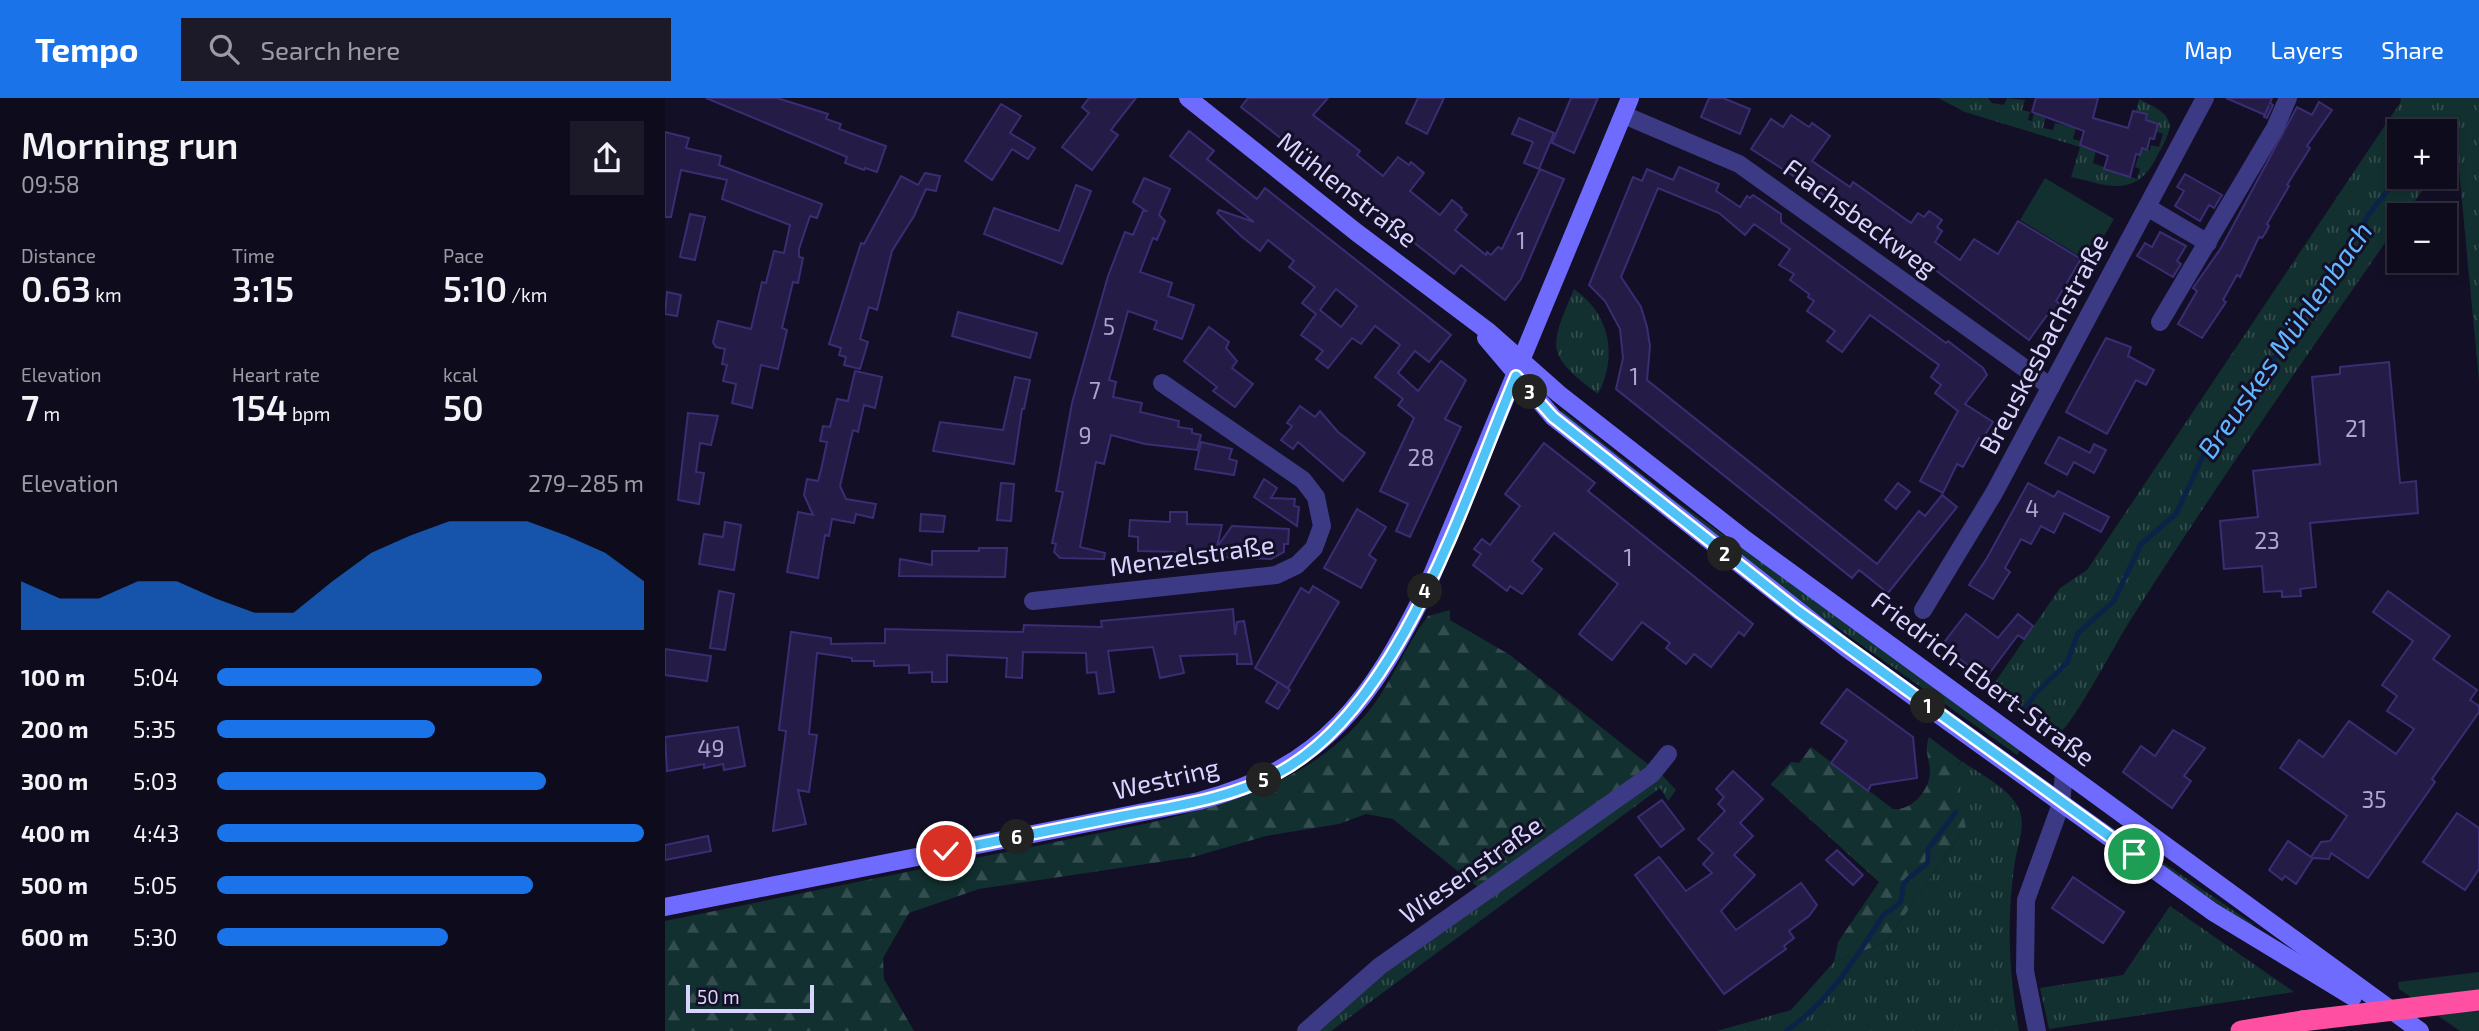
<!DOCTYPE html>
<html lang="en">
<head>
<meta charset="utf-8">
<style>
  body { margin:0; font-family:"Exo 2",sans-serif; background:#1c1929; color:#f1f3f6; height:100vh; display:flex; flex-direction:column; font-size:26px; white-space:nowrap }
  * { box-sizing:border-box; margin:0 }
  p { font-size:23px; color:#9b9ba3 }
  .icon { flex:none; width:38px; height:38px; fill:none; stroke:currentColor; stroke-width:2; stroke-linecap:round; stroke-linejoin:round }
  .map { position:relative; flex:1; overflow:hidden }
  .details { display:flex; flex-direction:column; background:#0e0b1c; width:665px }
  .details>* { flex:none }
  .buttons { position:absolute; left:1722px; top:21px; display:grid; gap:14px }
  .buttons a { display:grid; place-items:center; width:70px; height:70px; border-radius:0px; background:#0e0b1c; box-shadow:0 4px 10px #0003,0 0 0 2px #2e2b3b; font-size:35px }
  .scale { position:absolute; left:21px; bottom:18px; width:128px; box-sizing:border-box; padding-left:7px; border:4px solid #d9d4ff; border-top:0; font-size:19px; line-height:24px; white-space:nowrap; color:#d9d4ff; -webkit-text-stroke:5px #130f26; paint-order:stroke }
  .pin { position:absolute; display:grid; place-items:center; width:60px; height:60px; color:#fff; margin:-30px; border:4px solid #fff; border-radius:50%; box-shadow:0 2px 7px #0007 }
  .km { position:absolute; width:35px; height:35px; margin:-18px; border-radius:50%; background:#222; color:#fff; font-size:19px; line-height:35px; text-align:center }
  .round { display:grid; place-items:center; flex:none; width:74px; height:74px; border-radius:0px; background:#1c1929 }
  .headline { display:flex; align-items:center; justify-content:space-between; height:119px; padding:0 21px }
  h1 { font-size:38px; font-weight:600; line-height:52px }
  .figures { display:grid; grid-template-columns:repeat(3,1fr); gap:10px; height:119px; padding:7px 21px }
  .figures div { display:grid; align-content:center }
  .figures b { font-size:35px; font-weight:600 }
  .figures small { font-size:19px; font-weight:400 }
  .figures p { font-size:19px }
  .chart { height:196px; padding:14px 21px }
  .chart p { display:flex; justify-content:space-between }
  .chart svg { width:100%; height:126px; margin-top:7px; fill:#1a73e8; opacity:.7 }
  ul { padding:0 21px; list-style:none; font-size:23px }
  li { display:grid; grid-template-columns:112px 84px 1fr; align-items:center; height:52px }
  li i { height:18px; border-radius:9px; background:#1a73e8 }
  header { display:flex; align-items:center; gap:42px; box-sizing:border-box; height:98px; padding:0 35px; background:#1a73e8; color:#fff }
  header strong { font-size:33px }
  nav { display:flex; gap:38px; margin-inline-start:auto; font-size:24px }
  .search { width:490px; height:63px; background:#1c1929; display:flex; align-items:center; gap:18px; box-sizing:border-box; padding:0 24px; border-radius:0px; color:#9b9ba3; font-size:26px }
  main { display:flex; flex:1; min-height:0 }
  .map>svg:first-child { display:block }
</style>
</head>
<body>
<header>
<strong>Tempo</strong>
<div class="search"><svg class="icon" aria-label="search" viewBox="0 0 24 24"><circle cx="10" cy="10" r="6"/><path d="M15 15l6 6"/></svg>Search here</div>
<nav><a>Map</a><a>Layers</a><a>Share</a></nav>
</header>
<main>
<section class="details">
<div class="headline"><div><h1>Morning run</h1><p>09:58</p></div><a class="round"><svg class="icon" aria-label="share" viewBox="0 0 24 24"><path d="M12 15V3M7 8l5-5 5 5M5 13v7h14v-7"/></svg></a></div>
<div class="figures">
<div><p>Distance</p><b>0.63<small> km</small></b></div>
<div><p>Time</p><b>3:15</b></div>
<div><p>Pace</p><b>5:10<small> /km</small></b></div>
</div>
<div class="figures">
<div><p>Elevation</p><b>7<small> m</small></b></div>
<div><p>Heart rate</p><b>154<small> bpm</small></b></div>
<div><p>kcal</p><b>50</b></div>
</div>
<div class="chart"><p><span>Elevation</span>279–285 m</p>
<svg viewBox="0 0 160 44" preserveAspectRatio="none"><path d="M0 44V27L10 33L20 33L30 27L40 27L50 33L60 38L70 38L80 27L90 17L100 11L110 6L120 6L130 6L140 11L150 17L160 27V44z"/></svg>
</div>
<ul>
<li><b>100 m</b>5:04<i style="width:76%"></i></li>
<li><b>200 m</b>5:35<i style="width:51%"></i></li>
<li><b>300 m</b>5:03<i style="width:77%"></i></li>
<li><b>400 m</b>4:43<i style="width:100%"></i></li>
<li><b>500 m</b>5:05<i style="width:74%"></i></li>
<li><b>600 m</b>5:30<i style="width:54%"></i></li>
</ul>
</section>
<div class="map">
<svg width="1814" height="933" viewBox="0 0 1814 933">
  <defs>
    <pattern id="grass-tufts" width="24" height="20" patternUnits="userSpaceOnUse" patternTransform="scale(1.75)"><rect width="24" height="20" fill="#12302f"/><path d="M3 7l-1-3M5 7V3M7 7l1-3M15 17l-1-3M17 17v-4M19 17l1-3" fill="none" stroke="#344d4e"/></pattern>
    <pattern id="forest-firs" width="22" height="20" patternUnits="userSpaceOnUse" patternTransform="scale(1.75)"><rect width="22" height="20" fill="#12302f"/><path d="M5 1l3.5 6h-7zM16 11l3.5 6h-7z" fill="#344d4e"/></pattern>
  </defs>
  <rect width="100%" height="100%" fill="#130f26"/>
  <!-- grass -->
  <g fill="url(#grass-tufts)">
    <path d="M1273 0H1323L1327 5 1339 7 1342 0 1360 2 1357 12 1365 14 1363 22 1367 23 1369 15 1381 18 1378 30 1388 32 1390 25 1411 30 1408 41 1416 43 1415 48 1431 52 1428 65 1472 81 1475 71 1470 69 1476 51 1485 52 1486 47 1494 49 1498 36 1491 33 1493 25 1482 22 1483 16 1471 13 1474 1C1486 8 1504 13 1505 29 1502 42 1495 52 1489 64 1468 100 1441 87 1406 79L1415 49 1300 14Z"/>
    <path d="M1736 0H1814V283L1793 61 1780 68V33H1734V79H1767L1740 117H1734V125C1642 257 1549 390 1463 526 1453 542 1406 629 1396 633 1381 639 1339 600 1326 590L1395 490 1422 472 1735 5Z"/>
    <path d="M909 191C945 216 953 258 933 296 880 256 884 250 909 191Z"/>
    <polygon points="897,312 1008,401 1357,650 1352,657 1113,488 894,316"/>
    <path d="M1297 663C1314 676 1345 690 1354 711 1361 727 1353 746 1350 763 1341 822 1344 875 1354 933H1052L1126 912 1169 864 1221 844 1301 729 1286 675Z"/>
    <polygon points="996,676 1011,692 1003,703 995,690 666,933 648,933 741,856"/>
    <polygon points="1439,724 1588,826 1588,830 1438,727"/>
    <polygon points="1505,808 1629,894 1384,931 1375,890 1458,877"/>
  </g>
  <!-- forest -->
  <g fill="url(#forest-firs)">
    <path d="M785 512V522L845 557 989 671 815 791 728 721 701 716 674 726 601 738 528 759 314 791 244 815 218 860 219 881 249 933H0V823L484 725C571 703 649 683 707 609 729 580 741 546 763 518Z"/>
    <path d="M1264 639 1296 663 1287 675 1301 729 1221 844 1169 864 1173 844 1214 784 1106 686 1126 664 1134 665 1146 649 1228 711C1247 713 1265 692 1265 673 1264 660 1259 652 1264 639Z"/>
  </g>
  <!-- green -->
  <g fill="#12302f">
    <polygon points="1380,80 1449,121 1424,164 1355,122"/>
    <polygon points="1814,874 1814,933 1795,933 1734,891 1733,884"/>
  </g>
  <g fill="none" stroke-linecap="round" stroke-linejoin="round">
    <!-- stream -->
    <g stroke="#0c2248" stroke-width="5">
      <polyline points="1359,612 1371,595 1402,565 1413,535 1449,503 1476,446 1511,416 1542,349 1567,330 1582,292 1596,282 1643,204 1666,186 1673,159 1700,127 1701,120 1729,84 1734,69"/>
      <path d="M1121 933C1163 905 1191 860 1217 819 1222 811 1233 811 1236 802 1238 796 1236 792 1239 786 1245 777 1256 772 1263 764V751L1291 714"/>
    </g>
  </g>
  <!-- building -->
  <g fill="#241b47" stroke="#3b2d73" stroke-width="2" fill-rule="evenodd">
    <polygon points="41,0 112,0 163,16 161,21 176,26 174,31 221,48 212,74 200,70 199,72 180,65 182,59"/>
    <polygon points="424,0 471,0 446,32 453,37 427,72 397,49 424,15 417,9"/>
    <polygon points="583,0 663,0 648,17 695,53 692,57 718,78 733,59 744,67 746,64 759,75 745,93 775,117 787,102 797,110 796,112 802,117 790,132 821,157 822,154 826,157 833,149 837,151 875,71 899,81 856,181 840,202 796,167 789,176 576,9"/>
    <polygon points="753,0 779,0 762,36 741,25"/>
    <polygon points="906,0 933,0 909,55 887,45"/>
    <polygon points="1044,0 1058,0 1085,11 1075,36 1036,19"/>
    <polygon points="1371,0 1433,0 1428,20 1463,30 1468,13 1482,16 1481,22 1493,26 1489,41 1485,40 1482,52 1477,50 1475,57 1471,56 1465,79 1439,71 1443,58 1415,47 1419,33 1367,14"/>
    <polygon points="1561,0 1607,0 1605,5 1608,7 1602,20 1599,19 1604,7 1600,17"/>
    <polygon points="1654,4 1667,12 1642,48 1645,50 1622,87 1624,88 1602,126 1604,128 1601,134 1597,140 1594,139 1575,179 1572,177 1558,202 1561,204 1537,240 1513,226 1532,193 1528,190 1556,150 1632,9 1647,17"/>
    <polygon points="336,6 356,18 345,35 370,50 363,61 347,51 327,82 300,63"/>
    <polygon points="1126,17 1144,29 1147,25 1165,38 1147,63 1185,89 1188,84 1246,125 1253,115 1259,119 1264,113 1277,122 1272,129 1277,133 1270,144 1295,162 1309,141 1333,156 1353,123 1416,161 1391,203 1399,209 1392,221 1383,216 1364,242 1174,100 1171,105 1086,51 1106,21 1118,29"/>
    <polygon points="854,20 889,35 874,71 859,65 868,44 847,36"/>
    <path d="M524 33 549 53 542 61 592 101 600 90 786 237 764 264 750 253 733 275 753 293 776 263 801 282 780 321 796 329 745 439 731 433 743 406 715 393 749 320 733 307 738 301 710 279 735 247 710 228 696 246 687 240 663 270 651 261 658 253 636 237 651 216 637 205 650 189 624 169 629 163 603 142 595 153 576 138 552 115 554 112 589 124 505 58ZM671 191 692 208 676 229 655 212Z"/>
    <polygon points="0,34 24,40 21,50 56,58 54,67 157,106 152,120 145,118 134,151 134,159 138,160 133,185 128,184 117,230 122,232 113,271 96,267 87,310 67,305 71,286 58,283 62,267 57,266 60,251 51,249 48,244 53,223 86,231 97,184 101,185 109,153 119,155 125,127 57,101 62,82 16,72 6,119 0,119"/>
    <polygon points="1014,69 1054,86 1051,93 1075,109 1082,98 1085,100 1088,97 1116,116 1116,124 1281,245 1283,243 1318,270 1322,277 1300,306 1328,324 1317,342 1314,340 1298,369 1292,366 1278,395 1255,383 1293,313 1270,295 1276,287 1266,279 1274,267 1205,217 1177,254 1162,243 1170,233 1142,213 1149,203 1143,199 1144,196 1125,182 1129,176 1114,167 1125,151 1089,126 1080,137 1054,115 993,90 956,179 976,209 982,229 985,248 982,282 1212,466 1254,413 1260,418 1277,397 1292,409 1223,495 1194,472 1187,480 951,291 958,260 955,231 940,203 924,187 968,79 977,83 982,71 1008,82"/>
    <polygon points="260,75 275,78 271,93 261,91 249,118 227,153 212,212 204,209 195,241 203,244 195,271 179,267 181,259 174,257 176,250 164,246 196,145 199,146 236,78 253,87"/>
    <polygon points="1520,76 1557,97 1549,110 1544,107 1535,123 1510,108 1519,93 1512,89"/>
    <polygon points="479,80 505,91 494,117 500,123 492,142 488,140 475,174 507,185 503,198 529,207 517,241 489,231 492,223 463,213 444,282 451,284 448,299 477,305 475,314 514,323 513,329 527,331 527,335 536,337 532,352 480,346 446,337 439,366 431,364 415,449 440,455 439,461 395,460 389,454 391,446 387,445 398,394 391,393 407,305 443,178 460,134 468,137 478,113 481,113 468,104"/>
    <polygon points="411,87 426,93 397,166 319,136 329,110 394,133"/>
    <polygon points="25,116 40,119 30,162 15,159"/>
    <polygon points="1495,134 1521,148 1512,163 1516,166 1508,179 1472,158 1480,145 1487,149"/>
    <polygon points="2,194 16,197 12,218 0,216"/>
    <polygon points="293,214 372,235 365,260 287,238"/>
    <polygon points="544,229 564,244 561,250 572,263 567,270 588,286 570,309 548,293 552,289 519,263"/>
    <polygon points="1441,240 1466,249 1463,258 1489,272 1481,287 1471,282 1442,336 1401,314"/>
    <polygon points="1724,264 1735,385 1751,383 1753,415 1645,425 1651,489 1635,491 1636,498 1617,499 1617,493 1599,494 1597,468 1559,471 1555,423 1593,419 1588,373 1655,366 1647,279 1675,276 1675,269"/>
    <polygon points="190,273 217,279 210,310 199,307 193,334 188,332 175,388 181,401 211,406 208,420 191,416 189,425 167,421 164,438 160,437 153,480 122,474 133,414 148,417 139,397 142,381 153,383 156,372 162,344 155,343 158,328 165,329 172,301 183,303"/>
    <polygon points="350,279 365,282 359,311 357,311 349,366 268,353 275,324 338,332"/>
    <polygon points="635,308 650,319 655,313 673,334 700,355 678,383 633,344 628,351 616,342 627,328 622,325"/>
    <polygon points="23,315 53,318 46,347 35,345 31,374 39,375 34,406 13,402"/>
    <polygon points="1394,339 1425,355 1429,346 1441,352 1429,375 1409,364 1402,377 1380,365"/>
    <polygon points="536,344 567,351 564,361 572,363 569,377 530,371"/>
    <polygon points="879,345 930,385 923,393 1088,526 1079,538 1074,534 1046,569 1029,556 1021,566 1001,550 1005,545 977,524 947,562 914,536 953,486 889,435 867,463 877,471 857,496 845,488 842,493 808,467 816,456 809,451 817,441 825,447 855,408 840,396"/>
    <polygon points="599,381 612,390 606,400 630,401 629,408 634,409 632,428 589,399"/>
    <polygon points="336,385 349,386 346,423 332,422"/>
    <polygon points="1233,385 1245,394 1231,411 1220,402"/>
    <polygon points="1363,385 1389,399 1393,393 1444,419 1436,434 1399,415 1389,435 1376,428 1366,446 1356,441 1340,470 1345,474 1328,501 1304,487 1322,460"/>
    <polygon points="692,411 721,429 704,457 711,462 696,490 659,470"/>
    <polygon points="505,414 522,414 522,426 557,427 552,449 567,428 624,431 623,446 619,446 619,454 606,461 554,459 554,455 473,453 473,439 464,438 465,422 505,424"/>
    <polygon points="256,416 280,418 278,434 255,433"/>
    <polygon points="60,424 76,427 69,472 34,466 39,436 58,439"/>
    <polygon points="314,450 342,450 340,479 234,478 235,461 267,467 267,453 314,453"/>
    <polygon points="648,488 674,504 623,590 590,570 636,490 644,495"/>
    <polygon points="54,493 69,496 60,552 45,550"/>
    <polygon points="1723,493 1785,538 1768,561 1812,592 1805,602 1814,608 1814,614 1767,681 1770,684 1703,780 1666,755 1664,761 1648,760 1631,786 1620,778 1617,782 1604,772 1623,743 1646,759 1656,744 1665,743 1682,718 1615,670 1634,642 1658,659 1684,623 1731,656 1749,631 1722,613 1732,598 1717,587 1748,543 1708,514"/>
    <polygon points="568,511 570,537 572,524 579,523 587,566 572,566 572,556 515,558 519,575 495,580 488,549 443,553 449,594 434,596 431,574 422,575 421,555 358,554 357,580 341,579 342,560 282,557 282,584 267,584 267,574 244,575 244,567 209,568 209,563 187,563 187,560 152,555 144,636 152,637 144,694 133,692 141,726 108,733 121,633 114,632 126,534 166,540 166,546 220,545 220,531 358,534 359,527 437,529 436,523"/>
    <polygon points="1301,516 1333,540 1353,516 1368,528 1359,541 1353,537 1320,581 1277,547"/>
    <polygon points="0,551 46,558 42,583 0,577"/>
    <polygon points="613,584 625,592 613,611 601,604"/>
    <polygon points="1182,591 1248,639 1252,680 1206,687 1203,693 1166,665 1182,643 1156,625"/>
    <polygon points="73,629 80,668 59,672 58,666 39,670 39,666 2,673 0,639"/>
    <polygon points="1508,632 1540,650 1519,678 1526,683 1507,710 1458,674 1476,648 1490,658"/>
    <polygon points="1068,673 1098,701 1075,725 1088,738 1069,757 1090,777 1056,813 1071,832 1136,785 1152,807 1144,818 1124,833 1129,840 1119,848 1121,851 1059,896 970,777 994,759 1021,793 1047,775 1038,766 1048,755 1033,741 1060,713 1053,706 1059,699 1051,691"/>
    <polygon points="997,702 1019,731 996,749 973,719"/>
    <polygon points="1792,715 1814,730 1814,771 1800,792 1758,764"/>
    <polygon points="43,738 46,753 0,762 0,747"/>
    <polygon points="1172,752 1198,777 1188,787 1161,762"/>
    <polygon points="1408,779 1459,814 1438,845 1387,810"/>
  </g>
  <g fill="none" stroke-linecap="round" stroke-linejoin="round">
    <!-- street -->
    <g stroke="#3d3a85" stroke-width="18">
      <polyline points="959,17 1074,66 1386,289"/>
      <polyline points="1482,109 1543,145"/>
      <polyline points="1495,224 1610,30 1623,0"/>
      <polyline points="368,503 611,477 632,467 649,450 657,428 651,399 638,382 497,285"/>
      <polyline points="1258,512 1329,395 1540,0"/>
      <polyline points="641,933 715,868 987,676 1003,656"/>
      <polyline points="1372,933 1360,873 1361,802 1396,706 1399,675"/>
    </g>
    <!-- secondary -->
    <g stroke="#6f6bff" stroke-width="18">
      <polyline points="523,0 691,134 824,234 894,296 1081,442 1755,933"/>
      <polyline points="821,240 888,319 1181,550 1548,814 1688,899"/>
      <path d="M0 809 534 703C660 669 707 601 762 489L965 0"/>
    </g>
    <!-- highway -->
    <polyline stroke="#ff4fa3" stroke-width="21" points="1576,933 1637,923"/>
    <!-- highway-bridge -->
    <polyline stroke="#ff4fa3" stroke-width="21" points="1637,923 1814,902"/>
  </g>
  <g fill="none" stroke-linecap="round" stroke-linejoin="round">
    <!-- route casing -->
    <g stroke="#fff" stroke-width="14">
      <path id="route" d="M281 753C340 741 399 730 458 718 510 708 564 701 611 676 735 612 799 401 851 278L888 319 1133 513 1469 756"/>
    </g>
    <!-- route -->
    <use href="#route" stroke="#4fc3f7" stroke-width="9"/>
  </g>
  <g text-anchor="middle" stroke-width="6" stroke-linejoin="round" paint-order="stroke">
    <!-- number labels -->
    <g font-size="23" fill="#aca6d1">
      <text x="856" y="151">1</text>
      <text x="444" y="237">5</text>
      <text x="969" y="287">1</text>
      <text x="430" y="301">7</text>
      <text x="1691" y="339">21</text>
      <text x="420" y="346">9</text>
      <text x="756" y="368">28</text>
      <text x="1367" y="419">4</text>
      <text x="1602" y="451">23</text>
      <text x="963" y="468">1</text>
      <text x="46" y="659">49</text>
      <text x="1709" y="710">35</text>
    </g>
    <!-- street labels -->
    <g font-size="26" fill="#d9d4ff" stroke="#130f26">
      <text transform="translate(682 92) rotate(38)" y="9">Mühlenstraße</text>
      <text transform="translate(1195 120) rotate(36)" y="9">Flachsbeckweg</text>
      <text transform="translate(1379 246) rotate(-62)" y="9">Breuskesbachstraße</text>
      <text transform="translate(527 458) rotate(-8)" y="9">Menzelstraße</text>
      <text transform="translate(1318 581) rotate(37)" y="9">Friedrich-Ebert-Straße</text>
      <text transform="translate(501 681) rotate(-13)" y="9">Westring</text>
      <text transform="translate(806 772) rotate(-35)" y="9">Wiesenstraße</text>
    </g>
    <!-- water labels -->
    <g font-size="28" font-style="italic" fill="#62b6ff" stroke="#130f26">
      <text transform="translate(1620 242) rotate(-55)" y="10">Breuskes Mühlenbach</text>
    </g>
  </g>
</svg>
<div class="buttons">
<a>+</a>
<a>−</a>
</div>
<div class="scale">50 m</div>
<div class="pin" style="left:1469px;top:756px;background:#1e9e55"><svg class="icon" aria-label="arrive" viewBox="0 0 24 24"><path d="M6 21V4h12l-3 4 3 4H6"/></svg></div>
<div class="pin" style="left:281px;top:753px;background:#d93025"><svg class="icon" aria-label="check" viewBox="0 0 24 24"><path d="M5 12l5 5 9-10"/></svg></div>
<b class="km" style="left:1263px;top:608px">1</b>
<b class="km" style="left:1060px;top:456px">2</b>
<b class="km" style="left:865px;top:294px">3</b>
<b class="km" style="left:760px;top:493px">4</b>
<b class="km" style="left:599px;top:682px">5</b>
<b class="km" style="left:352px;top:739px">6</b>
</div>
</main>
</body>
</html>
